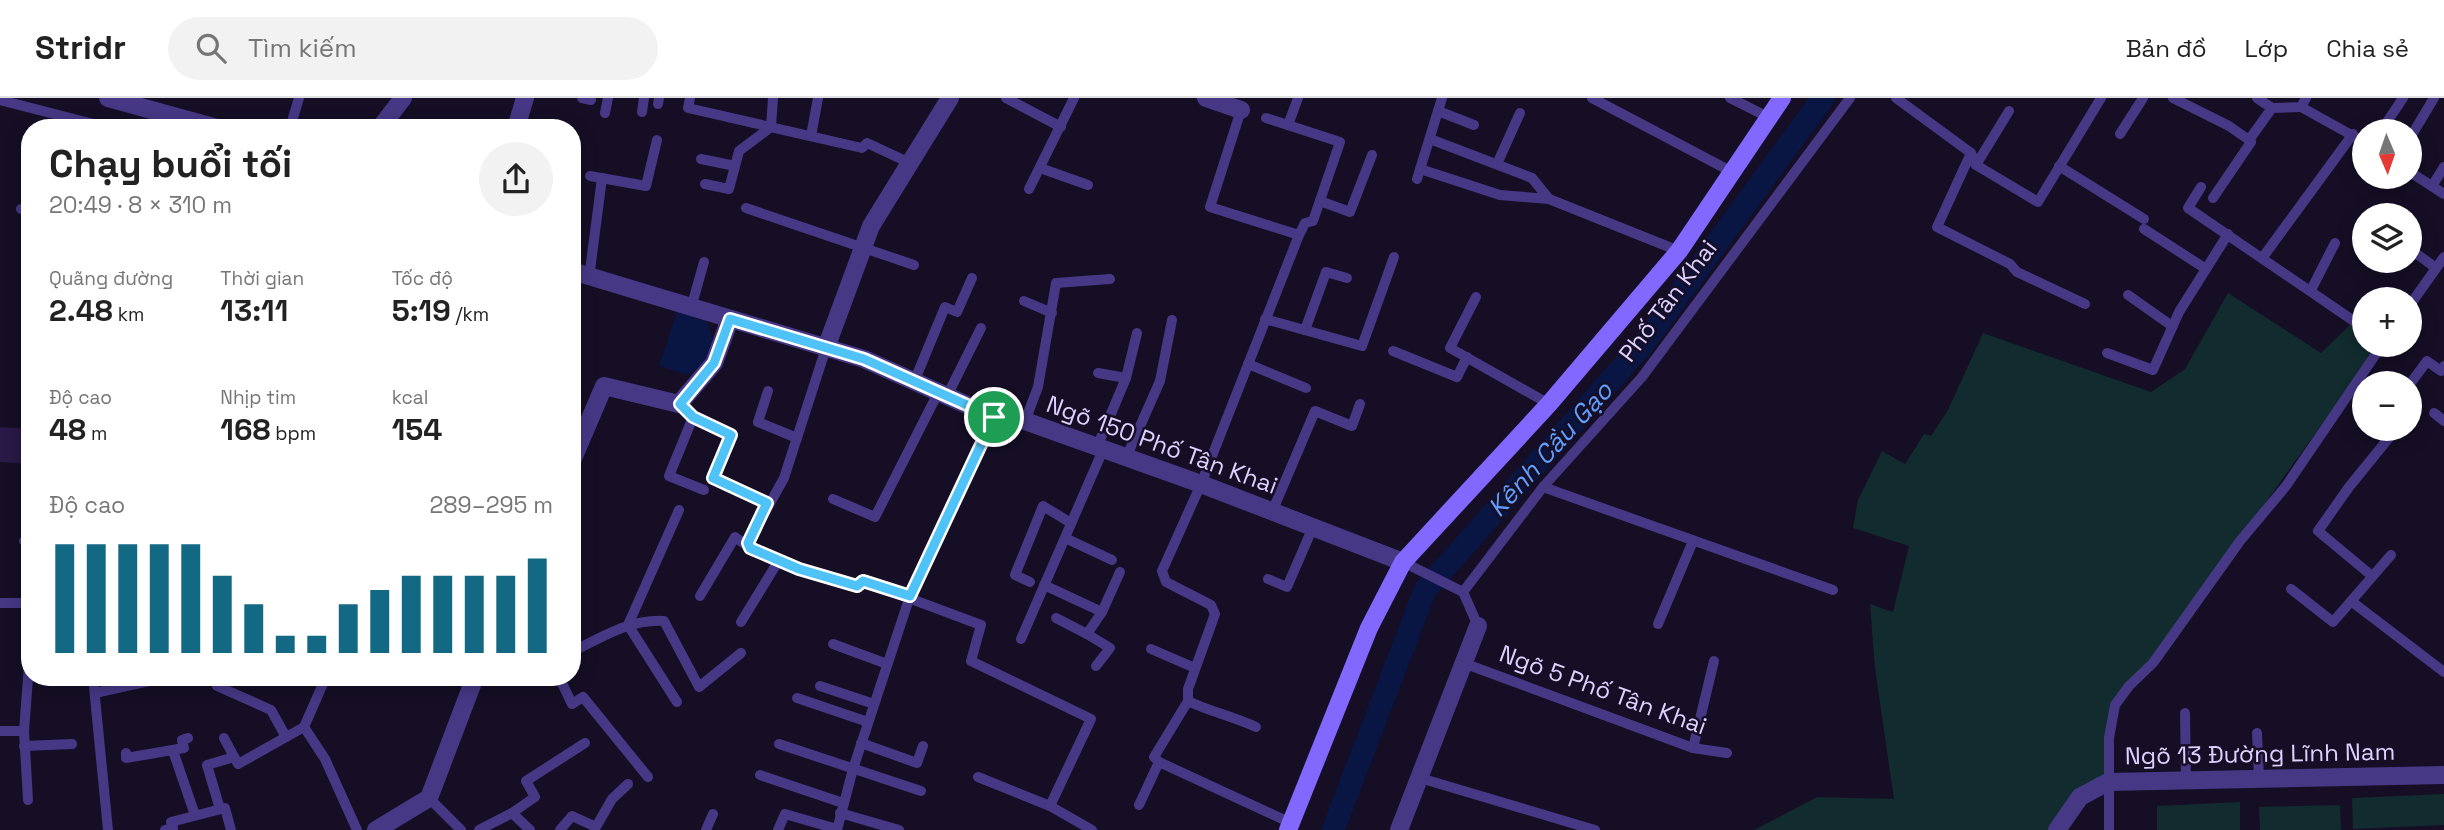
<!DOCTYPE html>
<html lang="vi">
<head>
<meta charset="utf-8">
<style>
  body { margin:0; font-family:"Space Grotesk",sans-serif; background:#f2f2f2; color:#222; height:100vh; display:flex; flex-direction:column; font-size:26px; white-space:nowrap }
  * { box-sizing:border-box; margin:0 }
  p { font-size:23px; color:#767676 }
  .icon { flex:none; width:38px; height:38px; fill:none; stroke:currentColor; stroke-width:2; stroke-linecap:round; stroke-linejoin:round }
  .map { position:relative; flex:1; overflow:hidden }
  .sheet { position:absolute; left:21px; top:21px; width:560px; height:567px; display:flex; flex-direction:column; background:#fff; border-radius:28px; box-shadow:0 4px 18px #0003 }
  .sheet>* { flex:none }
  .needle { width:46px; rotate:178deg }
  .fabs { position:absolute; left:2352px; top:21px; display:grid; gap:14px }
  .fabs a { display:grid; place-items:center; width:70px; height:70px; border-radius:50%; background:#fff; box-shadow:0 4px 18px #0003; font-size:35px }
  .pin { position:absolute; display:grid; place-items:center; width:60px; height:60px; color:#fff; margin:-30px; border:4px solid #fff; border-radius:50%; box-shadow:0 2px 7px #0007 }
  .round { display:grid; place-items:center; flex:none; width:74px; height:74px; border-radius:37px; background:#f2f2f2 }
  .head { display:flex; align-items:center; justify-content:space-between; height:119px; padding:0 28px }
  h1 { font-size:38px; font-weight:700; line-height:52px }
  .stats { display:grid; grid-template-columns:repeat(3,1fr); gap:10px; height:119px; padding:7px 28px }
  .stats div { display:grid; align-content:center }
  .stats b { font-size:30px; font-weight:700 }
  .stats small { font-size:19px; font-weight:400 }
  .stats p { font-size:19px }
  .chart { height:196px; padding:14px 28px }
  .chart p { display:flex; justify-content:space-between }
  .chart svg { width:100%; height:126px; margin-top:7px; stroke:#136884; stroke-width:6 }
  header { display:flex; align-items:center; gap:42px; box-sizing:border-box; height:98px; padding:0 35px; background:#fff; border-bottom:2px solid #e0e0e0 }
  header strong { font-size:33px }
  nav { display:flex; gap:38px; margin-inline-start:auto; font-size:24px }
  .search { width:490px; height:63px; background:#f2f2f2; display:flex; align-items:center; gap:18px; box-sizing:border-box; padding:0 24px; border-radius:38px; color:#767676; font-size:26px }
  .map>svg:first-child { display:block }
</style>
</head>
<body>
<header>
<strong>Stridr</strong>
<div class="search"><svg class="icon" aria-label="search" viewBox="0 0 24 24"><circle cx="10" cy="10" r="6"/><path d="M15 15l6 6"/></svg>Tìm kiếm</div>
<nav><a>Bản đồ</a><a>Lớp</a><a>Chia sẻ</a></nav>
</header>
<div class="map">
<svg width="2444" height="732" viewBox="0 0 2444 732">
  <rect width="100%" height="100%" fill="#150e25"/>
  <!-- green -->
  <g fill="#112b2f">
    <polygon points="2228,195 2321,255 2351,226 2364,236 2364,247 2379,247 2152,562 2110,608 2104,681 2053,732 1754,732 1817,699 1894,701 1875,571 1870,506 1893,514 1909,448 1853,430 1858,402 1882,353 1905,366 1924,336 1931,338 1948,312 1983,235 2151,294 2185,271"/>
    <polygon points="2444,696 2444,727 2353,731 2352,700"/>
    <polygon points="2240,704 2240,732 2157,732 2157,708"/>
    <polygon points="2340,707 2341,732 2260,732 2259,709"/>
  </g>
  <!-- water -->
  <path fill="#091543" d="M677 213 707 224C719 253 711 260 688 277L659 268Z"/>
  <g fill="none" stroke-linecap="round" stroke-linejoin="round">
    <!-- canal -->
    <polyline stroke="#091543" stroke-width="23" points="1333,732 1425,492 1643,246 1823,0"/>
  </g>
  <!-- building -->
  <polygon fill="#291946" points="0,329 30,331 30,366 0,364"/>
  <g fill="none" stroke-linecap="round" stroke-linejoin="round">
    <!-- lane -->
    <g stroke="#463885" stroke-width="10">
      <polyline points="582,0 591,2"/>
      <polyline points="690,0 688,10 862,50 867,45 910,65"/>
      <polyline points="1006,0 1061,29"/>
      <polyline points="1592,0 1734,75"/>
      <polyline points="1730,0 1770,20"/>
      <polyline points="1896,0 1971,55 1976,67 2038,104 2101,0"/>
      <polyline points="2173,0 2229,28 2249,42 2272,10 2301,9 2306,0"/>
      <polyline points="2257,0 2272,10"/>
      <polyline points="0,2 109,30"/>
      <polyline points="658,6 659,0"/>
      <polyline points="2301,9 2364,44"/>
      <polyline points="1241,12 1210,109 1299,137"/>
      <polyline points="1438,13 1474,27"/>
      <polyline points="642,14 644,0"/>
      <polyline points="605,15 608,0"/>
      <polyline points="1266,20 1340,44 1313,123 1305,125 1299,137 1201,386 1162,473 1166,484 1211,507 1215,516 1188,591 1188,603 1154,659 1159,664 1291,725"/>
      <polyline points="1288,27 1298,0"/>
      <polyline points="452,28 456,30"/>
      <polyline points="771,29 773,0"/>
      <polyline points="290,30 299,0"/>
      <polyline points="2381,33 2403,0"/>
      <polyline points="2120,36 2143,0"/>
      <polyline points="811,38 818,0"/>
      <polyline points="2410,40 2434,0"/>
      <polyline points="1430,41 1532,80 1549,101"/>
      <polyline points="1971,55 1937,129 2010,166 2017,174 2085,206"/>
      <polyline points="701,61 735,68"/>
      <polyline points="1497,66 1520,15"/>
      <polyline points="1976,67 2009,13"/>
      <polyline points="2059,68 2144,121"/>
      <polyline points="1040,70 1088,87"/>
      <polyline points="1420,71 1500,97 1549,101 1679,153"/>
      <polyline points="2410,74 2444,96"/>
      <polyline points="590,78 646,88 657,42"/>
      <polyline points="1417,81 1442,0"/>
      <polyline points="705,86 729,91 739,53 771,29"/>
      <polyline points="2432,88 2444,69"/>
      <polyline points="2201,89 2188,110 2364,230"/>
      <polyline points="1029,91 1074,0"/>
      <polyline points="2213,100 2251,44 2249,42"/>
      <polyline points="1320,103 1350,114 1372,57"/>
      <polyline points="746,110 914,167"/>
      <polyline points="21,111 30,112"/>
      <polyline points="2144,131 2206,171"/>
      <polyline points="2410,151 2436,170"/>
      <polyline points="2263,159 2353,36"/>
      <polyline points="589,180 602,80"/>
      <polyline points="2311,192 2335,145"/>
      <polyline points="2128,197 2172,228"/>
      <polyline points="1476,199 1450,250 1549,306"/>
      <polyline points="1024,203 1052,215"/>
      <polyline points="2410,207 2444,159"/>
      <polyline points="691,210 704,164"/>
      <polyline points="1265,221 1362,248 1394,159"/>
      <polyline points="1305,232 1326,174 1347,180"/>
      <polyline points="1393,253 1457,279 1467,259"/>
      <polyline points="2107,255 2153,272 2179,214 2228,136"/>
      <polyline points="1248,266 1306,290"/>
      <polyline points="1098,275 1126,280"/>
      <polyline points="914,284 945,209 957,214 972,180"/>
      <polyline points="2410,286 2427,263 2441,273 2444,268"/>
      <polyline points="768,293 758,324 797,340"/>
      <polyline points="947,298 981,230"/>
      <polyline points="679,306 693,319 731,337 713,380 767,405"/>
      <polyline points="2434,315 2444,323"/>
      <polyline points="693,319 669,378 704,392"/>
      <polyline points="572,322 588,329"/>
      <polyline points="1025,323 1038,289 1056,185 1110,181"/>
      <polyline points="1097,349 1126,280 1137,235"/>
      <polyline points="1126,360 1160,283 1172,222"/>
      <polyline points="1543,389 1833,492"/>
      <polyline points="833,401 875,419 938,295"/>
      <polyline points="1272,414 1315,313 1352,328 1360,306"/>
      <polyline points="1065,440 1112,462"/>
      <polyline points="24,443 30,441"/>
      <polyline points="748,445 784,380 826,250"/>
      <polyline points="1403,464 1463,494 1478,528"/>
      <polyline points="2372,478 2318,433 2349,389 2392,336"/>
      <polyline points="1268,481 1287,489 1313,429"/>
      <polyline points="1030,484 1015,477 1043,408 1071,425"/>
      <polyline points="1044,487 1102,514 1087,536 1110,550 1096,568"/>
      <polyline points="2291,491 2333,524 2391,457"/>
      <polyline points="1463,494 1543,389 1642,279 1850,0"/>
      <polyline points="700,498 735,439 750,450 799,471 857,488 863,483 981,527 971,563 1091,621 1050,708"/>
      <polyline points="2351,503 2444,574"/>
      <polyline points="0,505 26,505 30,508"/>
      <polyline points="1102,514 1120,474"/>
      <polyline points="1056,520 1087,536"/>
      <polyline points="741,524 779,462"/>
      <polyline points="1658,526 1693,443"/>
      <polyline points="1021,541 1103,352"/>
      <polyline points="833,546 887,566"/>
      <polyline points="1151,551 1195,570"/>
      <path d="M572 554C602 539 630 521 664 523L699 589 741 555"/>
      <polyline points="1466,566 1693,650 1727,655"/>
      <polyline points="93,579 108,732"/>
      <polyline points="221,579 217,588 271,612 286,639"/>
      <polyline points="559,579 572,606 583,599 648,679"/>
      <polyline points="820,588 874,606"/>
      <polyline points="95,595 167,579"/>
      <polyline points="797,600 868,624"/>
      <path d="M1188 603C1211 614 1232 618 1256 629"/>
      <polyline points="677,604 628,527 679,412"/>
      <polyline points="2185,615 2186,681"/>
      <polyline points="304,629 325,661 357,732"/>
      <polyline points="0,633 24,633"/>
      <polyline points="2257,635 2259,680"/>
      <polyline points="224,640 238,666 304,629 326,579"/>
      <polyline points="861,645 917,665 923,648"/>
      <polyline points="779,646 921,693"/>
      <polyline points="24,648 72,646"/>
      <polyline points="1693,650 1714,563"/>
      <polyline points="173,653 195,717"/>
      <polyline points="126,655 126,660 184,650 182,642 188,640"/>
      <polyline points="760,677 843,705"/>
      <polyline points="978,679 1050,708 1092,732"/>
      <polyline points="1420,680 1595,732"/>
      <polyline points="429,700 461,732"/>
      <polyline points="28,702 24,633 30,553"/>
      <polyline points="1139,707 1159,664"/>
      <polyline points="220,711 207,667 234,659"/>
      <polyline points="512,715 535,699 526,683 585,645"/>
      <polyline points="840,715 899,732"/>
      <polyline points="165,732 173,730 171,724 225,710 231,732"/>
      <polyline points="479,732 512,715 530,732"/>
      <polyline points="560,732 572,718 596,729 612,701 628,686"/>
      <polyline points="706,732 713,716"/>
      <polyline points="778,732 785,716 837,731"/>
      <polyline points="837,732 853,671 910,498 994,319"/>
      <polyline points="2109,732 2109,640 2115,607 2129,588 2153,565 2240,443 2286,388 2382,247"/>
    </g>
    <!-- street -->
    <g stroke="#463885" stroke-width="18">
      <polyline points="108,0 217,30"/>
      <polyline points="1206,0 1241,12"/>
      <polyline points="380,30 403,0"/>
      <polyline points="516,30 525,0"/>
      <polyline points="572,173 864,261 994,319 1025,323 1201,386 1403,464"/>
      <polyline points="826,250 871,128 950,0"/>
      <polyline points="572,363 604,288 679,306 714,265 730,221"/>
      <polyline points="376,732 429,700 475,579"/>
      <polyline points="1399,732 1478,528"/>
      <polyline points="2057,732 2080,699 2108,684 2444,677"/>
    </g>
    <!-- secondary -->
    <polyline stroke="#8268ff" stroke-width="18" points="1288,732 1369,530 1403,464 1549,306 1679,153 1782,0"/>
  </g>
  <g fill="none" stroke-linecap="round" stroke-linejoin="round">
    <!-- route casing -->
    <g stroke="#fff" stroke-width="14">
      <polygon id="route" points="730,221 864,261 994,319 910,498 863,483 857,488 799,471 750,450 748,445 767,405 713,380 731,337 693,319 680,306 714,265"/>
    </g>
    <!-- route -->
    <use href="#route" stroke="#4fc3f7" stroke-width="9"/>
  </g>
  <g text-anchor="middle" stroke-width="5" stroke-linejoin="round" paint-order="stroke">
    <!-- street labels -->
    <g font-size="24" fill="#ddd1ff" stroke="#150e25">
      <text transform="translate(1668 203) rotate(-53)" y="8">Phố Tân Khai</text>
      <text transform="translate(1162 347) rotate(20)" y="8">Ngõ 150 Phố Tân Khai</text>
      <text transform="translate(1603 592) rotate(20)" y="8">Ngõ 5 Phố Tân Khai</text>
      <text transform="translate(2260 656) rotate(-1)" y="8">Ngõ 13 Đường Lĩnh Nam</text>
    </g>
    <!-- water labels -->
    <g font-size="26" font-style="italic" fill="#5f9eff" stroke="#150e25">
      <text transform="translate(1550 351) rotate(-48)" y="9">Kênh Cầu Gạo</text>
    </g>
  </g>
</svg>
<div class="fabs">
<a><svg class="needle" viewBox="-14 -14 28 28"><path d="M0-13l5 13h-10z" fill="#e53935"/><path d="M0 13l5-13h-10z" fill="#767676"/></svg></a>
<a><svg class="icon" aria-label="layers" viewBox="0 0 24 24"><path d="M12 4l9 5-9 5-9-5zM3 14l9 5 9-5"/></svg></a>
<a>+</a>
<a>−</a>
</div>
<div class="pin" style="left:994px;top:319px;background:#1e9e55"><svg class="icon" aria-label="arrive" viewBox="0 0 24 24"><path d="M6 21V4h12l-3 4 3 4H6"/></svg></div>
<section class="sheet">
<div class="head"><div><h1>Chạy buổi tối</h1><p>20:49 · 8 × 310 m</p></div><a class="round"><svg class="icon" aria-label="share" viewBox="0 0 24 24"><path d="M12 15V3M7 8l5-5 5 5M5 13v7h14v-7"/></svg></a></div>
<div class="stats">
<div><p>Quãng đường</p><b>2.48<small> km</small></b></div>
<div><p>Thời gian</p><b>13:11</b></div>
<div><p>Tốc độ</p><b>5:19<small> /km</small></b></div>
</div>
<div class="stats">
<div><p>Độ cao</p><b>48<small> m</small></b></div>
<div><p>Nhịp tim</p><b>168<small> bpm</small></b></div>
<div><p>kcal</p><b>154</b></div>
</div>
<div class="chart"><p><span>Độ cao</span>289–295 m</p>
<svg viewBox="0 0 160 44" preserveAspectRatio="none"><path d="M5 44V6M15 44V6M25 44V6M35 44V6M45 44V6M55 44V17M65 44V27M75 44V38M85 44V38M95 44V27M105 44V22M115 44V17M125 44V17M135 44V17M145 44V17M155 44V11"/></svg>
</div>
</section>
</div>
</body>
</html>
